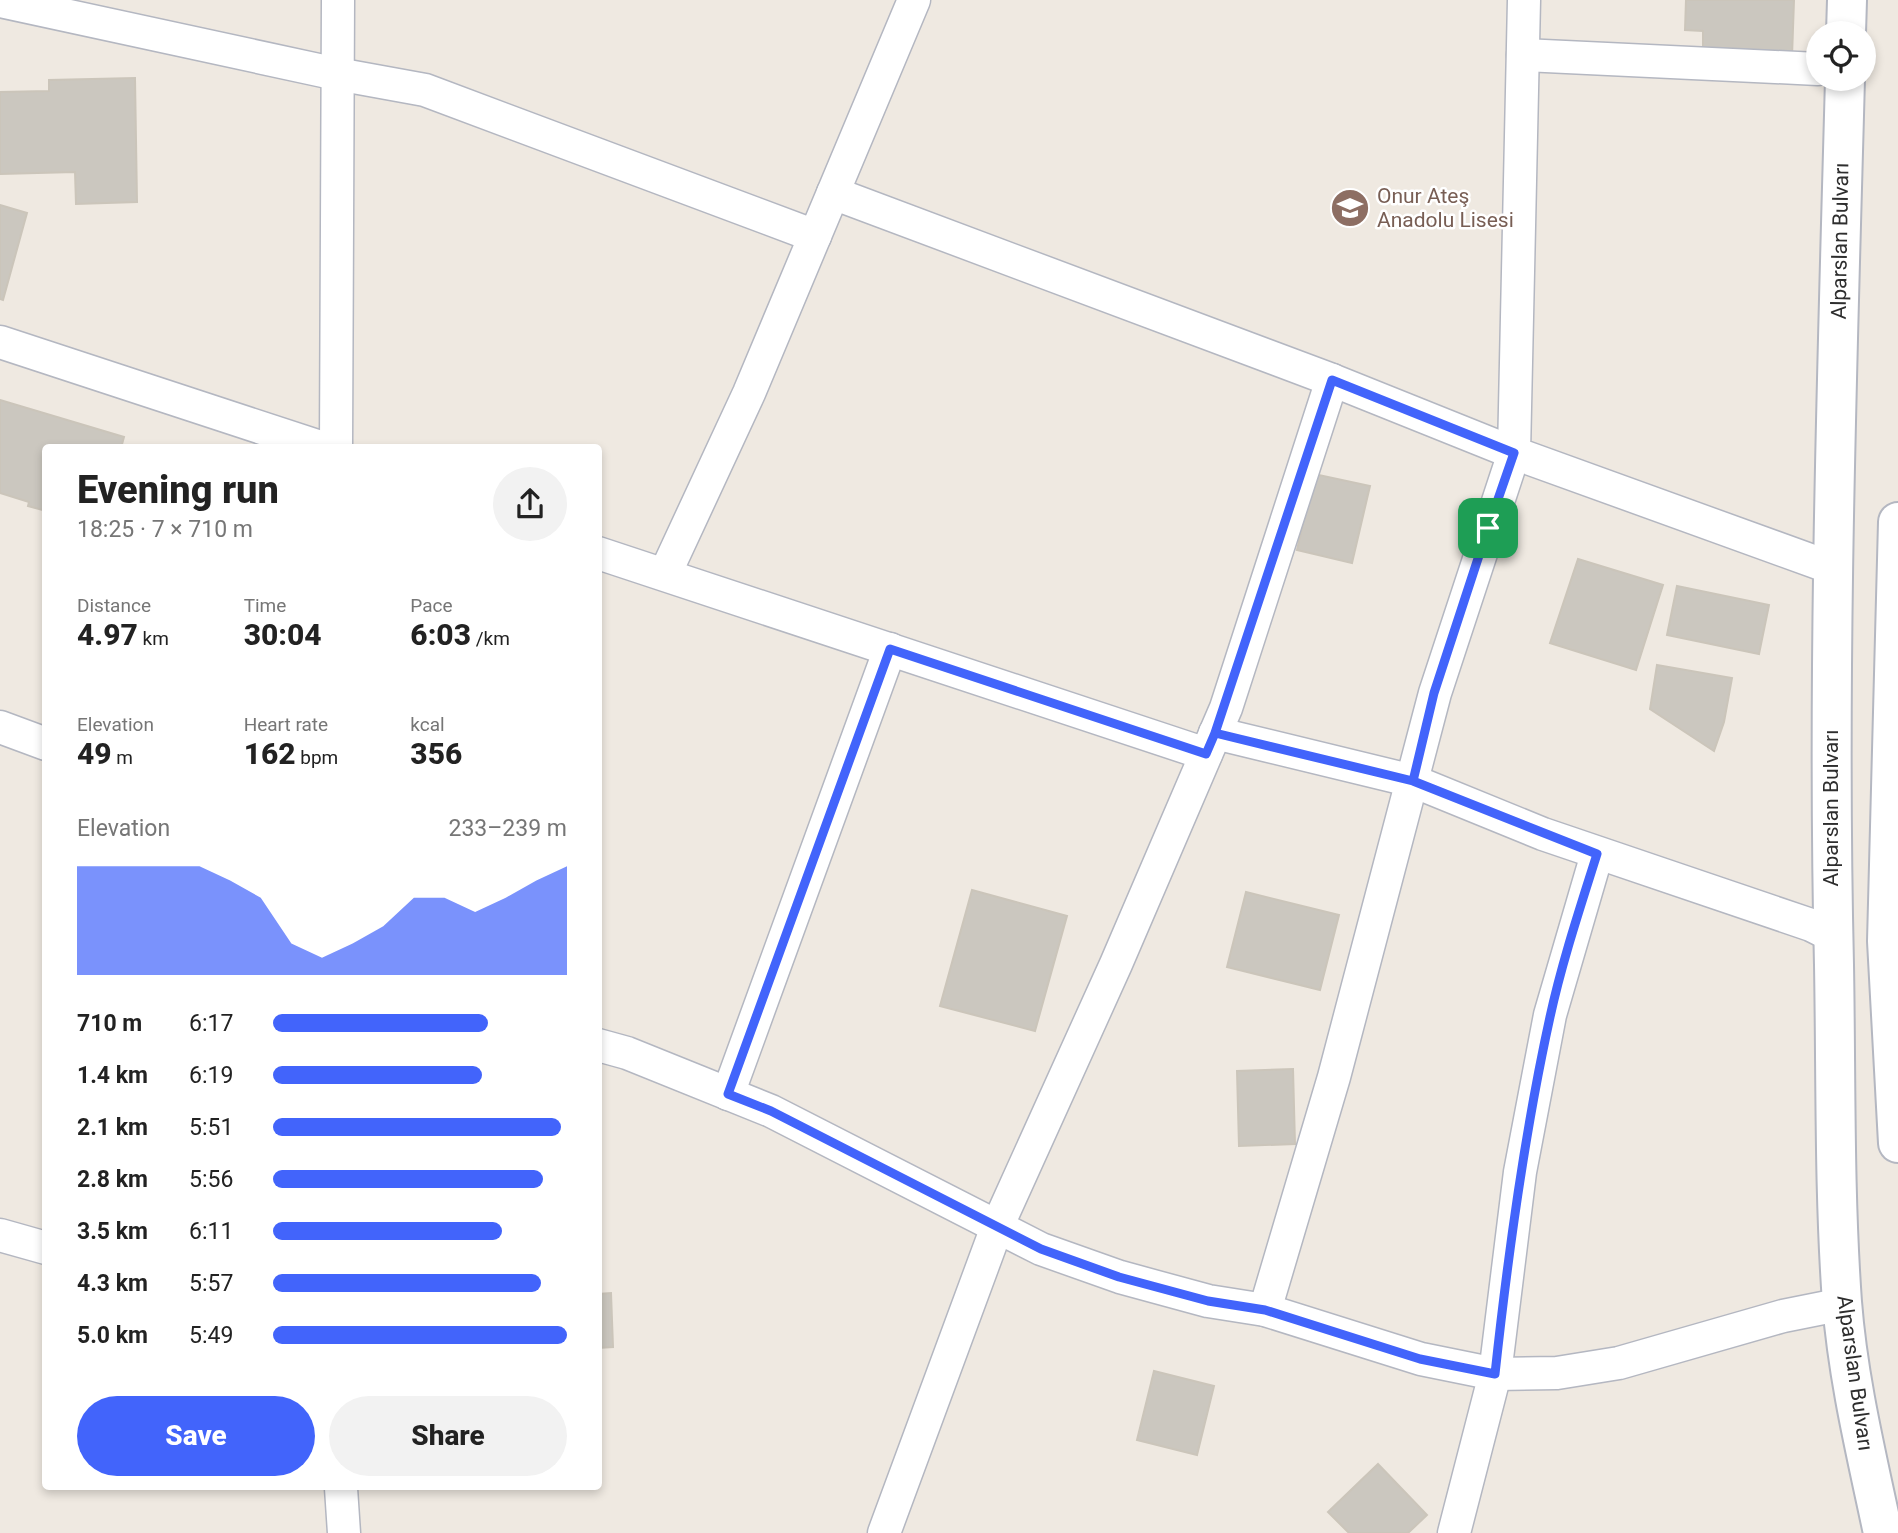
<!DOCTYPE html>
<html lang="en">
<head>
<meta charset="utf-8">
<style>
  body { margin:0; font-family:Roboto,sans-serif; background:#f2f2f2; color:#222; height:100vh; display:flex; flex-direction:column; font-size:26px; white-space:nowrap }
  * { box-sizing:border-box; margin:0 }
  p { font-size:23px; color:#767676 }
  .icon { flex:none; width:38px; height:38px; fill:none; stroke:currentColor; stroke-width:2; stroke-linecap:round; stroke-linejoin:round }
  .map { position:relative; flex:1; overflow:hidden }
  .sheet { position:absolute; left:42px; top:444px; width:560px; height:1046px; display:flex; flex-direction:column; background:#fff; border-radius:7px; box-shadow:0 4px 10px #0003 }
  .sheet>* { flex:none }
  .buttons { position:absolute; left:1806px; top:21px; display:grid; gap:14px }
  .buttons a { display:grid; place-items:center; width:70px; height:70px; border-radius:50%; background:#fff; box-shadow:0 4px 10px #0003; font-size:35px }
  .pin { position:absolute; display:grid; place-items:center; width:60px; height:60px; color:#fff; margin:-30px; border-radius:14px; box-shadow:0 4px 10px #0006 }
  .round { display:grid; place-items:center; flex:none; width:74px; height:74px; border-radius:37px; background:#f2f2f2 }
  .summary { display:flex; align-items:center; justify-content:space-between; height:119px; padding:0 35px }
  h1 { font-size:38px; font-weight:800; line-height:52px }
  .stats { display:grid; grid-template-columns:repeat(3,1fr); gap:10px; height:119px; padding:7px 35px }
  .stats div { display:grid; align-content:center }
  .stats b { font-size:30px; font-weight:800 }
  .stats small { font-size:19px; font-weight:400 }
  .stats p { font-size:19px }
  .chart { height:196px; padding:14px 35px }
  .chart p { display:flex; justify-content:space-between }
  .chart svg { width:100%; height:126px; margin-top:7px; fill:#4264fb; opacity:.7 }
  .action { display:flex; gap:14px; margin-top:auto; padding:14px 35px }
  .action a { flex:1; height:80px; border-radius:42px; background:#4264fb; color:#fff; font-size:28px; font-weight:800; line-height:80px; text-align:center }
  .action a+a { background:#f2f2f2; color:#222 }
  ul { padding:0 35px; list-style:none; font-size:23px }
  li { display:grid; grid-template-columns:112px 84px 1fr; align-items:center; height:52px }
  li i { height:18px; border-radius:9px; background:#4264fb }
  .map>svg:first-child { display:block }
</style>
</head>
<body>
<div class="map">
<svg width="1898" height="1533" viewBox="0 0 1898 1533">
  <rect width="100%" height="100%" fill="#efe9e1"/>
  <!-- building -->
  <g fill="#cbc7bf" stroke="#cbc5ba" stroke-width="2">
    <polygon points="1686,0 1794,0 1792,57 1703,55 1703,31 1685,30"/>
    <polygon points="135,78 137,202 76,204 75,172 0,174 0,92 49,91 49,80"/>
    <polygon points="0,205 27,213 3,300 0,299"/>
    <polygon points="0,400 124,437 121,448 46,448 46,511 28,506 29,502 0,493"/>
    <polygon points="1314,474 1370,486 1352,563 1297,550"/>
    <polygon points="1578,559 1663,585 1636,670 1550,643"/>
    <polygon points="1677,586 1769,605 1759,654 1667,635"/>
    <polygon points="1657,665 1732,678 1724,722 1714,751 1650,709"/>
    <polygon points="972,890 1067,916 1035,1031 940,1006"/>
    <polygon points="1246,892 1339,915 1320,990 1227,967"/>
    <polygon points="1293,1069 1295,1144 1239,1146 1237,1071"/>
    <polygon points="611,1293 613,1347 598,1348 598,1294"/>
    <polygon points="1154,1371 1214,1386 1197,1455 1137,1440"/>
    <polygon points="1378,1464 1427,1515 1408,1533 1349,1533 1328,1512"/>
  </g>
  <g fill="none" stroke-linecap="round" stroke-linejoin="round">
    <!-- street casing -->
    <g stroke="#b4b7c1" stroke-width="35">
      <g id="street">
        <polyline points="1524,0 1514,453 1832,568"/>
        <polyline points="0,1 337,74 425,90 815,236"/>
        <polyline points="1523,55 1818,69"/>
        <polyline points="833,193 1332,380 1514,453 1435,693 1334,1077 1265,1310"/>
        <polyline points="0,342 323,448"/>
        <polyline points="336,448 338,0"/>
        <polyline points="598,553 1206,754"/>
        <polyline points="665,574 749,393 914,0"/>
        <polyline points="0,727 46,744"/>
        <polyline points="1215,733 1413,781 1543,834 1811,925 1833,936"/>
        <polyline points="598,1045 627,1053 771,1111 1041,1249 1120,1277 1208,1301 1265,1310 1421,1359 1495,1374 1557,1373 1619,1363 1783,1316 1843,1304"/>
        <polyline points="728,1094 890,649"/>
        <polyline points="0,1235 46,1248"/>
        <polyline points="341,1488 344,1533"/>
        <polyline points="884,1533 997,1227 1116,964 1226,708 1332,380"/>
        <polyline points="1454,1533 1495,1374 1520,1172 1550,1015 1597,854"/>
      </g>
    </g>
    <!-- secondary casing -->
    <g stroke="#b4b7c1" stroke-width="42">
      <g id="secondary">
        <polyline points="1846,33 1847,0"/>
        <path d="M1845 79C1837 374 1827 670 1834 965 1836 1077 1834 1190 1842 1302 1848 1380 1867 1457 1883 1533"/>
        <polyline points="1898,522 1887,941 1898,1143"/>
      </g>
    </g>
    <!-- street -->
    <use href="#street" stroke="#fff" stroke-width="32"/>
    <!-- secondary -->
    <use href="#secondary" stroke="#fff" stroke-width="38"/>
  </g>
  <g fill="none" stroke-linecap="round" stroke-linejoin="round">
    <!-- route casing -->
    <g stroke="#fff" stroke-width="14">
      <path id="route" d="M1488 528 1434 693 1413 781 1215 733 1206 754 890 649 728 1094 771 1111 1041 1249 1119 1277 1208 1301 1265 1310 1420 1359 1495 1374C1508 1254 1524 1135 1550 1017 1562 962 1580 908 1597 854L1413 781 1215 733 1332 380 1514 453 1488 528"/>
    </g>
    <!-- route -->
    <use href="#route" stroke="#4264fb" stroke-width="9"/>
  </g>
  <!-- icons -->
  <defs>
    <g id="school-disc" transform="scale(2.0125)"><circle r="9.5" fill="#8d6e63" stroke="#fff"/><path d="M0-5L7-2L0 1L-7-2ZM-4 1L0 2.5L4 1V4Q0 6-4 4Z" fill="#fff"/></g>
  </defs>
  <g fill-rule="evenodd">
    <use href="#school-disc" x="1350" y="208"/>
  </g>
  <g text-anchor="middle" stroke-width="5" stroke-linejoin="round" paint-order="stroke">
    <!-- education labels -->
    <g font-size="21" fill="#785e54" stroke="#fff" text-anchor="start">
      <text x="1377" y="203">Onur Ateş<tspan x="1377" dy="24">Anadolu Lisesi</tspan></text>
    </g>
    <!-- street labels -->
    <g font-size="21" fill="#2e2e2e" stroke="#fff">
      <text transform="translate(1840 241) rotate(-89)" y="7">Alparslan Bulvarı</text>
      <text transform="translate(1831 808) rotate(-90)" y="7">Alparslan Bulvarı</text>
      <text transform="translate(1855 1373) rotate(82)" y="7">Alparslan Bulvarı</text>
    </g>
  </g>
</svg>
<div class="buttons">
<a><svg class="icon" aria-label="locate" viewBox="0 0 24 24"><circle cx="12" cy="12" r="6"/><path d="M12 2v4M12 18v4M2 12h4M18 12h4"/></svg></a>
</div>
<div class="pin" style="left:1488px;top:528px;background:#1e9e55"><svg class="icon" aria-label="arrive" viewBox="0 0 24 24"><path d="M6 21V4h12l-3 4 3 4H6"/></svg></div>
<section class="sheet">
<div class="summary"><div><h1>Evening run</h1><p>18:25 · 7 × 710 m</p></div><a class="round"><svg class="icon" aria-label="share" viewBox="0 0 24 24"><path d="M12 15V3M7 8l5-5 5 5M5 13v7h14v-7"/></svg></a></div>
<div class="stats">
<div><p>Distance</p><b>4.97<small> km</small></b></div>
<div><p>Time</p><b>30:04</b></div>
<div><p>Pace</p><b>6:03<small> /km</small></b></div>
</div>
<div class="stats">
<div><p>Elevation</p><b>49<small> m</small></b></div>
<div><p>Heart rate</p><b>162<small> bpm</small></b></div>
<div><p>kcal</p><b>356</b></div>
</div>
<div class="chart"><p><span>Elevation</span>233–239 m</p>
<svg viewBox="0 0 160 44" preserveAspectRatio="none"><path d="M0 44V6L10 6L20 6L30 6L40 6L50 11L60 17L70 33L80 38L90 33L100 27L110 17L120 17L130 22L140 17L150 11L160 6V44z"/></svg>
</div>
<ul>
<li><b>710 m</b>6:17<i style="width:73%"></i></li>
<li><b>1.4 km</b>6:19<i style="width:71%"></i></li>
<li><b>2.1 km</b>5:51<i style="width:98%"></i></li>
<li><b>2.8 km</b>5:56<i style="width:92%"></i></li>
<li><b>3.5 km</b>6:11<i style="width:78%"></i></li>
<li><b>4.3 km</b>5:57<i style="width:91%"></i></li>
<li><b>5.0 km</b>5:49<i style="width:100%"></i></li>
</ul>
<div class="action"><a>Save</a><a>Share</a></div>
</section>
</div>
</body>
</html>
